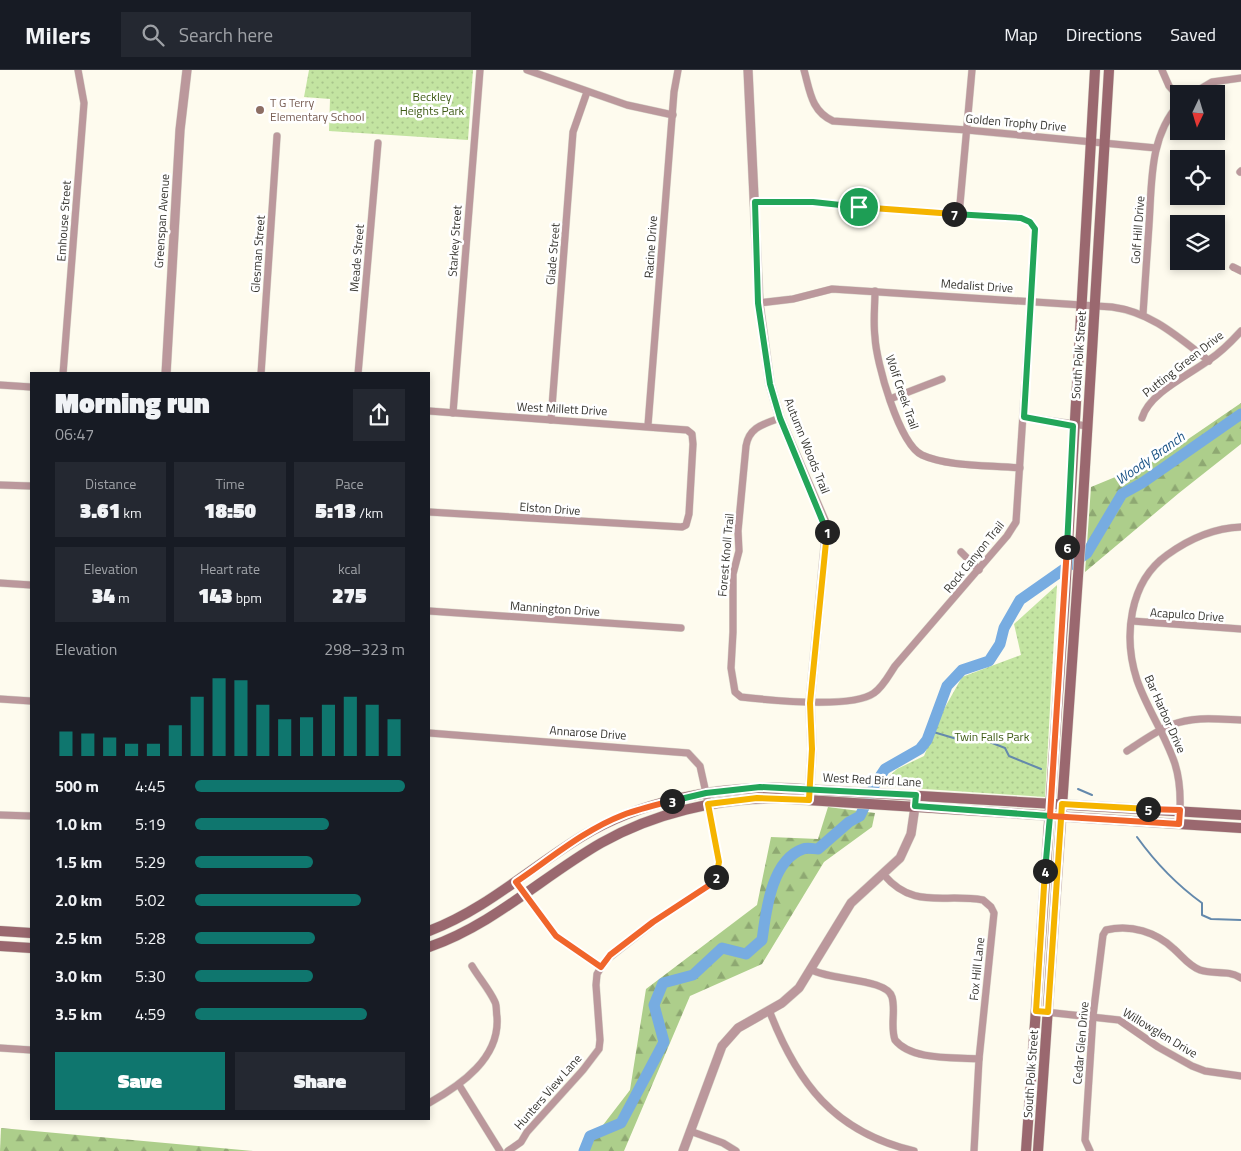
<!DOCTYPE html>
<html lang="en">
<head>
<meta charset="utf-8">
<style>
  body { margin:0; font-family:"Titillium Web",sans-serif; background:#242831; color:#f1f3f6; height:100vh; display:flex; flex-direction:column; font-size:19px; white-space:nowrap }
  * { box-sizing:border-box; margin:0 }
  p { font-size:16px; color:#9ea1a6 }
  .icon { flex:none; width:28px; height:28px; fill:none; stroke:currentColor; stroke-width:2; stroke-linecap:round; stroke-linejoin:round }
  .map { position:relative; flex:1; overflow:hidden }
  .drawer { position:absolute; left:30px; top:302px; width:400px; height:748px; display:flex; flex-direction:column; background:#171b24; border-radius:0px; box-shadow:0 2px 8px #0003 }
  .drawer>* { flex:none }
  .needle { width:32px; rotate:184deg }
  .controls { position:absolute; left:1170px; top:15px; display:grid; gap:10px }
  .controls a { display:grid; place-items:center; width:55px; height:55px; border-radius:0px; background:#171b24; box-shadow:0 2px 8px #0003; font-size:25px }
  .pin { position:absolute; display:grid; place-items:center; width:42px; height:42px; color:#fff; margin:-21px; border:2px solid #fff; border-radius:50%; box-shadow:0 1px 5px #0007 }
  .km { position:absolute; width:25px; height:25px; margin:-12px; border-radius:50%; background:#222; color:#fff; font-size:14px; line-height:25px; text-align:center }
  .round { display:grid; place-items:center; flex:none; width:52px; height:52px; border-radius:0px; background:#242831 }
  .summary { display:flex; align-items:center; justify-content:space-between; height:85px; padding:0 25px }
  h1 { font-size:28px; font-weight:800; line-height:38px }
  .metrics { display:grid; grid-template-columns:repeat(3,1fr); gap:8px; height:85px; padding:5px 25px }
  .metrics div { display:grid; align-content:center; border-radius:0px; background:#242831; text-align:center }
  .metrics b { font-size:21px; font-weight:800 }
  .metrics small { font-size:14px; font-weight:400 }
  .metrics p { font-size:14px }
  .chart { height:140px; padding:10px 25px }
  .chart p { display:flex; justify-content:space-between }
  .chart svg { width:100%; height:90px; margin-top:5px; stroke:#0f766e; stroke-width:6 }
  .button { display:flex; gap:10px; margin-top:auto; padding:10px 25px }
  .button a { flex:1; height:58px; border-radius:0px; background:#0f766e; color:#fff; font-size:20px; font-weight:800; line-height:58px; text-align:center }
  .button a+a { background:#242831; color:#f1f3f6 }
  ul { padding:0 25px; list-style:none; font-size:16px }
  li { display:grid; grid-template-columns:80px 60px 1fr; align-items:center; height:38px }
  li i { height:12px; border-radius:6px; background:#0f766e }
  header { display:flex; align-items:center; gap:30px; box-sizing:border-box; height:70px; padding:0 25px; background:#171b24; border-bottom:1px solid #363941 }
  header strong { font-size:24px }
  nav { display:flex; gap:28px; margin-inline-start:auto; font-size:18px }
  .search { width:350px; height:45px; background:#242831; display:flex; align-items:center; gap:12px; box-sizing:border-box; padding:0 18px; border-radius:0px; color:#9ea1a6; font-size:19px }
  .map>svg:first-child { display:block }
</style>
</head>
<body>
<header>
<strong>Milers</strong>
<div class="search"><svg class="icon" aria-label="search" viewBox="0 0 24 24"><circle cx="10" cy="10" r="6"/><path d="M15 15l6 6"/></svg>Search here</div>
<nav><a>Map</a><a>Directions</a><a>Saved</a></nav>
</header>
<div class="map">
<svg width="1241" height="1081" viewBox="0 0 1241 1081">
  <defs>
    <pattern id="forest-firs" width="22" height="20" patternUnits="userSpaceOnUse" patternTransform="scale(1.25)"><rect width="22" height="20" fill="#adce8b"/><path d="M5 1l3.5 6h-7zM16 11l3.5 6h-7z" fill="#8ea872"/></pattern>
    <pattern id="park-dots" width="8" height="8" patternUnits="userSpaceOnUse" patternTransform="scale(1.25)"><rect width="8" height="8" fill="#c3e4a1"/><path d="M2 2h.1M6 6h.1" fill="none" stroke="#a8c48b" stroke-width="1.8" stroke-linecap="round"/></pattern>
  </defs>
  <rect width="100%" height="100%" fill="#fefbee"/>
  <!-- forest -->
  <g fill="url(#forest-firs)">
    <polygon points="1241,333 1241,374 1179,423 1085,502 1091,417 1159,389"/>
    <polygon points="828,737 875,743 872,757 824,792 762,894 690,926 624,1081 583,1081 630,1020 646,919 757,835 771,767 818,769"/>
    <polygon points="1,1058 253,1081 0,1081"/>
  </g>
  <!-- park -->
  <g fill="url(#park-dots)">
    <polygon points="309,0 473,0 468,70 329,61 330,29 304,27"/>
    <polygon points="1057,515 1045,727 879,716 897,699 924,686 939,648 962,607 1021,585 1014,554"/>
  </g>
  <g fill="none" stroke-linecap="round" stroke-linejoin="round">
    <!-- stream -->
    <g stroke="#6489ac" stroke-width="2">
      <polyline points="930,661 967,672 982,669 1005,678 1009,686 1041,699"/>
      <polyline points="1078,719 1092,725"/>
      <path d="M1137 767C1155 792 1177 815 1202 833V845L1211 849 1241 850"/>
    </g>
    <!-- river -->
    <path stroke="#77ace1" stroke-width="11" d="M584 1081 590 1066 621 1053 664 972 654 935 663 913 693 905 722 878 746 884 762 870C766 842 771 790 803 779 807 777 814 779 818 779L849 752 860 746 875 714 885 699 920 679 927 670 947 616 962 600 989 591 1000 574 1004 558 1020 530 1087 483 1122 424 1142 413 1241 344"/>
    <!-- minor casing -->
    <g stroke="#dad8cc" stroke-width="8">
      <g id="minor">
        <polyline points="527,0 627,35 673,45"/>
        <path d="M804 0C810 21 811 41 833 51L967 60 1156 78"/>
        <polyline points="1162,0 1169,16 1179,27"/>
        <polyline points="1192,24 1212,12 1241,8"/>
        <polyline points="1240,102 1241,101"/>
        <path d="M755 132H813L846 136 1021 148 1030 152 1035 159 1016 452 1007 466 895 596C889 605 883 617 874 623 852 639 768 630 741 627L735 622 731 598 733 562V504L739 481 738 461 746 376C749 357 764 354 780 348"/>
        <polyline points="959,145 972,0"/>
        <polyline points="1233,197 1241,201"/>
        <path d="M875 221C875 236 873 252 875 267 876 292 899 374 922 385 948 397 992 395 1020 398"/>
        <path d="M759 233 793 229 832 219 1112 237C1151 242 1178 267 1209 291"/>
        <path d="M1143 244C1145 214 1147 185 1149 155 1152 113 1149 67 1179 34"/>
        <polyline points="63,304 83,46 84,33 78,0"/>
        <polyline points="261,304 277,66"/>
        <polyline points="358,304 378,73"/>
        <polyline points="0,315 31,317"/>
        <polyline points="890,329 942,309"/>
        <polyline points="429,341 687,360 692,364 693,374 689,444 686,455 682,457 429,442"/>
        <polyline points="453,343 480,0"/>
        <polyline points="1024,347 1087,356"/>
        <path d="M1142 348C1149 323 1189 305 1209 290 1221 282 1232 271 1241 261"/>
        <polyline points="551,350 573,62 587,22"/>
        <polyline points="648,355 674,22 678,0"/>
        <polyline points="0,415 31,416"/>
        <polyline points="961,482 979,500"/>
        <polyline points="0,513 31,515"/>
        <polyline points="429,541 681,558"/>
        <polyline points="1132,551 1241,559"/>
        <polyline points="0,629 31,631"/>
        <polyline points="429,663 688,683 700,696 706,723 719,792 717,806 708,816 653,853 605,891 597,904 596,915 600,970 599,979 583,1000 527,1062 521,1072 508,1081"/>
        <path d="M1127 681C1141 672 1156 661 1171 655 1194 646 1217 649 1241 650"/>
        <polyline points="0,745 31,746"/>
        <path d="M1179 754C1181 734 1181 713 1175 694 1165 664 1147 639 1137 610 1123 567 1129 512 1167 485 1189 469 1214 458 1241 457"/>
        <path d="M884 805C914 840 943 823 983 830L991 837 994 843 979 989 974 1081"/>
        <polyline points="516,812 556,866 601,897"/>
        <path d="M810 899C830 911 887 908 892 927 896 941 890 956 895 970 912 991 954 987 979 989"/>
        <path d="M769 940C797 1013 834 1062 914 1081"/>
        <polyline points="1036,941 1119,950 1158,977 1192,996 1205,1001 1241,1006"/>
        <polyline points="0,978 31,980"/>
        <polyline points="459,1015 500,1081"/>
        <path d="M429 1033C461 1015 500 988 497 947 496 942 497 936 495 932 489 919 479 908 472 896"/>
        <polyline points="690,1061 723,1073 736,1081"/>
        <path d="M1090 1081 1085 1070 1093 946 1103 865 1106 860C1131 854 1156 862 1174 879 1182 886 1189 896 1200 900 1214 905 1227 899 1241 908"/>
      </g>
    </g>
    <!-- tertiary casing -->
    <g stroke="#dad8cc" stroke-width="10">
      <g id="tertiary">
        <polyline points="748,0 759,233 770,314 780,348 827,457 810,633 812,679 809,730"/>
        <polyline points="166,304 180,60 187,0"/>
        <polyline points="683,1081 722,976 738,958 782,933 799,918 851,833 900,788 911,764 916,730"/>
      </g>
    </g>
    <!-- secondary casing -->
    <g stroke="#dad8cc" stroke-width="11">
      <g id="secondary">
        <polyline points="0,861 31,863"/>
        <path d="M429 861C485 840 530 798 581 767 640 731 716 716 785 718L1241 745"/>
        <polyline points="0,876 31,878"/>
        <path d="M429 877C493 855 542 807 601 773 654 743 716 729 776 728L1241 758"/>
        <polyline points="1026,1081 1065,525 1095,0"/>
        <polyline points="1038,1081 1081,463 1109,0"/>
      </g>
    </g>
    <!-- minor -->
    <use href="#minor" stroke="#bb989c" stroke-width="7"/>
    <!-- tertiary -->
    <use href="#tertiary" stroke="#bb989c" stroke-width="9"/>
    <!-- secondary -->
    <use href="#secondary" stroke="#9a686f" stroke-width="10"/>
  </g>
  <g fill="none" stroke-linecap="round" stroke-linejoin="round">
    <!-- split-1 casing -->
    <g stroke="#fff" stroke-width="10">
      <polyline id="split-1" points="827,462 780,348 770,314 758,233 755,132 813,132 859,137"/>
    </g>
    <!-- split-2 casing -->
    <g stroke="#fff" stroke-width="10">
      <polyline id="split-2" points="716,807 719,792 708,734 757,728 809,730 812,679 810,633 827,462"/>
    </g>
    <!-- split-3 casing -->
    <g stroke="#fff" stroke-width="10">
      <path id="split-3" d="M672 731C656 735 639 739 623 745 584 760 550 789 516 812L556 866 601 897 610 885 653 852 708 816 716 807"/>
    </g>
    <!-- split-4 casing -->
    <g stroke="#fff" stroke-width="10">
      <polyline id="split-4" points="672,731 706,723 760,717 916,725 915,736 1050,746 1045,801"/>
    </g>
    <!-- split-5 casing -->
    <g stroke="#fff" stroke-width="10">
      <polyline id="split-5" points="1045,801 1036,941 1048,942 1062,734 1148,739"/>
    </g>
    <!-- split-6 casing -->
    <g stroke="#fff" stroke-width="10">
      <polyline id="split-6" points="1067,477 1050,746 1179,754 1180,740 1148,739"/>
    </g>
    <!-- split-7 casing -->
    <g stroke="#fff" stroke-width="10">
      <polyline id="split-7" points="954,144 1021,148 1030,152 1035,159 1024,347 1073,356 1067,477"/>
    </g>
    <!-- split-8 casing -->
    <g stroke="#fff" stroke-width="10">
      <polyline id="split-8" points="859,137 954,144"/>
    </g>
    <!-- split-1 -->
    <use href="#split-1" stroke="#22a559" stroke-width="6"/>
    <!-- split-2 -->
    <use href="#split-2" stroke="#f5b400" stroke-width="6"/>
    <!-- split-3 -->
    <use href="#split-3" stroke="#f0652b" stroke-width="6"/>
    <!-- split-4 -->
    <use href="#split-4" stroke="#22a559" stroke-width="6"/>
    <!-- split-5 -->
    <use href="#split-5" stroke="#f5b400" stroke-width="6"/>
    <!-- split-6 -->
    <use href="#split-6" stroke="#f0652b" stroke-width="6"/>
    <!-- split-7 -->
    <use href="#split-7" stroke="#22a559" stroke-width="6"/>
    <!-- split-8 -->
    <use href="#split-8" stroke="#f5b400" stroke-width="6"/>
  </g>
  <!-- markers -->
  <circle fill="#8d6e63" stroke="#fff" stroke-width="2" cx="260" cy="40" r="5"/>
  <g text-anchor="middle" stroke-width="5" stroke-linejoin="round" paint-order="stroke">
    <!-- park labels -->
    <g font-size="12" fill="#3e5b16" stroke="#fff">
      <text x="432" y="31">Beckley<tspan x="432" dy="14">Heights Park</tspan></text>
      <text x="992" y="671">Twin Falls Park</text>
    </g>
    <!-- education labels -->
    <g font-size="12" fill="#785e54" stroke="#fff" text-anchor="start">
      <text x="270" y="37">T G Terry<tspan x="270" dy="14">Elementary School</tspan></text>
    </g>
    <!-- street labels -->
    <g font-size="12" fill="#373631" stroke="#fff">
      <text transform="translate(1016 53) rotate(5)" y="4">Golden Trophy Drive</text>
      <text transform="translate(64 151) rotate(-86)" y="4">Emhouse Street</text>
      <text transform="translate(162 151) rotate(-86)" y="4">Greenspan Avenue</text>
      <text transform="translate(1138 160) rotate(-86)" y="4">Golf Hill Drive</text>
      <text transform="translate(455 171) rotate(-86)" y="4">Starkey Street</text>
      <text transform="translate(651 177) rotate(-86)" y="4">Racine Drive</text>
      <text transform="translate(258 184) rotate(-86)" y="4">Glesman Street</text>
      <text transform="translate(553 184) rotate(-85)" y="4">Glade Street</text>
      <text transform="translate(357 188) rotate(-85)" y="4">Meade Street</text>
      <text transform="translate(977 216) rotate(4)" y="4">Medalist Drive</text>
      <text transform="translate(1079 285) rotate(-86)" y="4">South Polk Street</text>
      <text transform="translate(1183 294) rotate(-38)" y="4">Putting Green Drive</text>
      <text transform="translate(902 322) rotate(71)" y="4">Wolf Creek Trail</text>
      <text transform="translate(562 339) rotate(3)" y="4">West Millett Drive</text>
      <text transform="translate(807 376) rotate(68)" y="4">Autumn Woods Trail</text>
      <text transform="translate(550 439) rotate(4)" y="4">Elston Drive</text>
      <text transform="translate(726 485) rotate(-85)" y="4">Forest Knoll Trail</text>
      <text transform="translate(974 487) rotate(-51)" y="4">Rock Canyon Trail</text>
      <text transform="translate(555 539) rotate(4)" y="4">Mannington Drive</text>
      <text transform="translate(1187 545) rotate(4)" y="4">Acapulco Drive</text>
      <text transform="translate(1165 644) rotate(66)" y="4">Bar Harbor Drive</text>
      <text transform="translate(588 663) rotate(4)" y="4">Annarose Drive</text>
      <text transform="translate(872 710) rotate(3)" y="4">West Red Bird Lane</text>
      <text transform="translate(977 899) rotate(-84)" y="4">Fox Hill Lane</text>
      <text transform="translate(1160 963) rotate(31)" y="4">Willowglen Drive</text>
      <text transform="translate(1081 973) rotate(-85)" y="4">Cedar Glen Drive</text>
      <text transform="translate(1031 1004) rotate(-86)" y="4">South Polk Street</text>
      <text transform="translate(548 1022) rotate(-49)" y="4">Hunters View Lane</text>
    </g>
    <!-- water labels -->
    <g font-size="14" font-style="italic" fill="#1c5486" stroke="#fff">
      <text transform="translate(1150 388) rotate(-35)" y="5">Woody Branch</text>
    </g>
  </g>
</svg>
<div class="controls">
<a><svg class="needle" viewBox="-14 -14 28 28"><path d="M0-13l5 13h-10z" fill="#e53935"/><path d="M0 13l5-13h-10z" fill="#9ea1a6"/></svg></a>
<a><svg class="icon" aria-label="locate" viewBox="0 0 24 24"><circle cx="12" cy="12" r="6"/><path d="M12 2v4M12 18v4M2 12h4M18 12h4"/></svg></a>
<a><svg class="icon" aria-label="layers" viewBox="0 0 24 24"><path d="M12 4l9 5-9 5-9-5zM3 14l9 5 9-5"/></svg></a>
</div>
<div class="pin" style="left:859px;top:137px;background:#1e9e55"><svg class="icon" aria-label="arrive" viewBox="0 0 24 24"><path d="M6 21V4h12l-3 4 3 4H6"/></svg></div>
<b class="km" style="left:827px;top:462px">1</b>
<b class="km" style="left:716px;top:807px">2</b>
<b class="km" style="left:672px;top:731px">3</b>
<b class="km" style="left:1045px;top:801px">4</b>
<b class="km" style="left:1148px;top:739px">5</b>
<b class="km" style="left:1067px;top:477px">6</b>
<b class="km" style="left:954px;top:144px">7</b>
<section class="drawer">
<div class="summary"><div><h1>Morning run</h1><p>06:47</p></div><a class="round"><svg class="icon" aria-label="share" viewBox="0 0 24 24"><path d="M12 15V3M7 8l5-5 5 5M5 13v7h14v-7"/></svg></a></div>
<div class="metrics">
<div><p>Distance</p><b>3.61<small> km</small></b></div>
<div><p>Time</p><b>18:50</b></div>
<div><p>Pace</p><b>5:13<small> /km</small></b></div>
</div>
<div class="metrics">
<div><p>Elevation</p><b>34<small> m</small></b></div>
<div><p>Heart rate</p><b>143<small> bpm</small></b></div>
<div><p>kcal</p><b>275</b></div>
</div>
<div class="chart"><p><span>Elevation</span>298–323 m</p>
<svg viewBox="0 0 160 44" preserveAspectRatio="none"><path d="M5 44V32M15 44V33M25 44V35M35 44V38M45 44V38M55 44V29M65 44V15M75 44V6M85 44V7M95 44V19M105 44V26M115 44V25M125 44V19M135 44V15M145 44V19M155 44V26"/></svg>
</div>
<ul>
<li><b>500 m</b>4:45<i style="width:100%"></i></li>
<li><b>1.0 km</b>5:19<i style="width:64%"></i></li>
<li><b>1.5 km</b>5:29<i style="width:56%"></i></li>
<li><b>2.0 km</b>5:02<i style="width:79%"></i></li>
<li><b>2.5 km</b>5:28<i style="width:57%"></i></li>
<li><b>3.0 km</b>5:30<i style="width:56%"></i></li>
<li><b>3.5 km</b>4:59<i style="width:82%"></i></li>
</ul>
<div class="button"><a>Save</a><a>Share</a></div>
</section>
</div>
</body>
</html>
